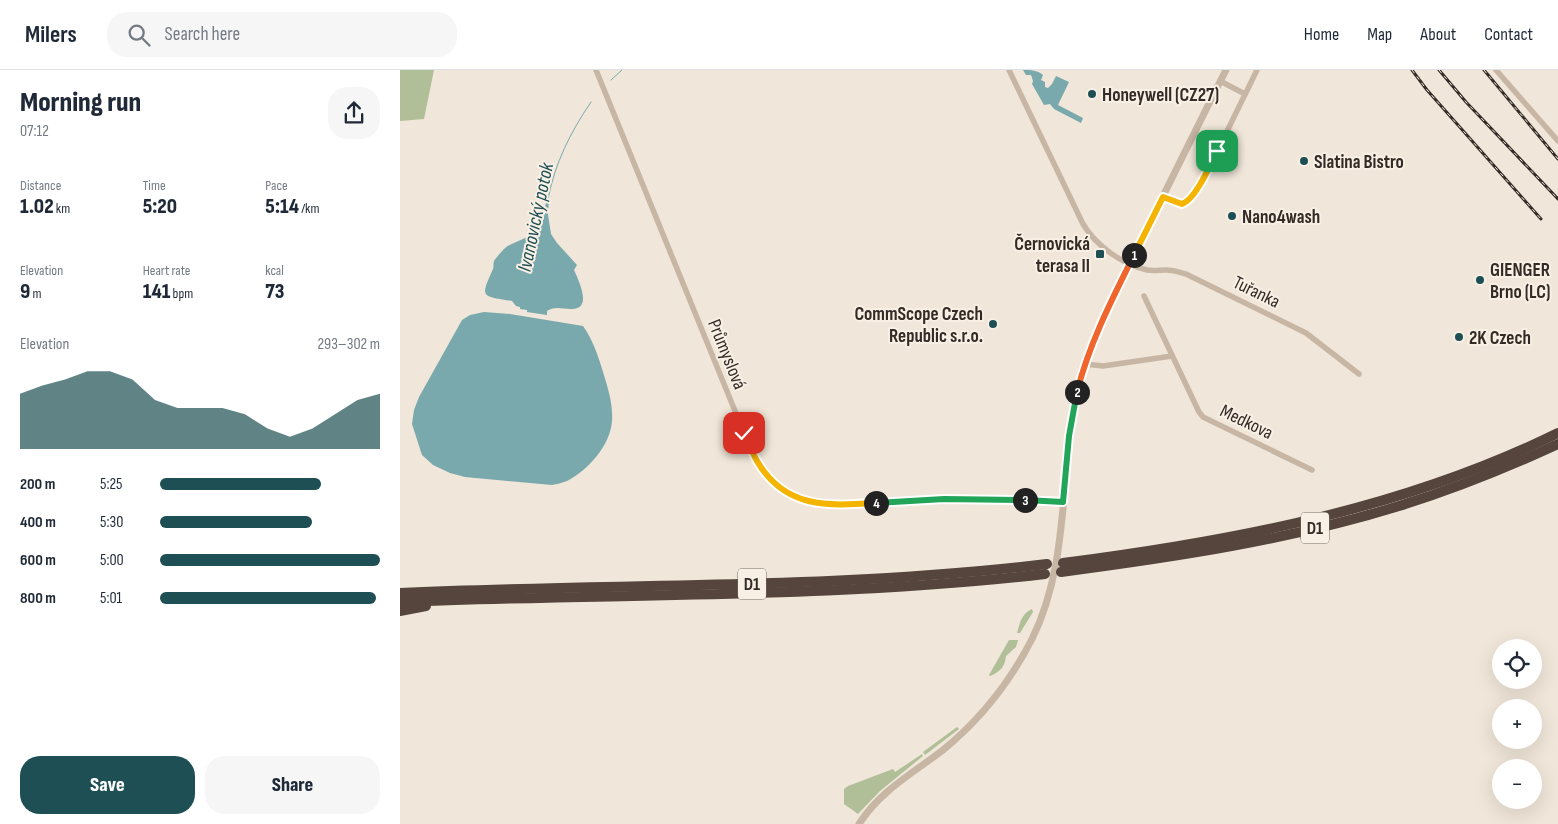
<!DOCTYPE html>
<html lang="en">
<head>
<meta charset="utf-8">
<style>
  body { margin:0; font-family:"Sofia Sans Condensed",sans-serif; background:#f6f6f7; color:#1f2937; height:100vh; display:flex; flex-direction:column; font-size:19px; white-space:nowrap }
  * { box-sizing:border-box; margin:0 }
  p { font-size:16px; color:#747a83 }
  .icon { flex:none; width:28px; height:28px; fill:none; stroke:currentColor; stroke-width:2; stroke-linecap:round; stroke-linejoin:round }
  .map { position:relative; flex:1; overflow:hidden }
  .panel { display:flex; flex-direction:column; background:#fff; width:400px }
  .panel>* { flex:none }
  .controls { position:absolute; left:1092px; top:569px; display:grid; gap:10px }
  .controls a { display:grid; place-items:center; width:50px; height:50px; border-radius:50%; background:#fff; box-shadow:0 5px 20px #0002; font-size:25px }
  .pin { position:absolute; display:grid; place-items:center; width:42px; height:42px; color:#fff; margin:-21px; border-radius:10px; box-shadow:0 2px 8px #0006 }
  .km { position:absolute; width:25px; height:25px; margin:-12px; border-radius:50%; background:#222; color:#fff; font-size:14px; line-height:25px; text-align:center }
  .round { display:grid; place-items:center; flex:none; width:52px; height:52px; border-radius:20px; background:#f6f6f7 }
  .overview { display:flex; align-items:center; justify-content:space-between; height:85px; padding:0 20px }
  h1 { font-size:28px; font-weight:800; line-height:38px }
  .stats { display:grid; grid-template-columns:repeat(3,1fr); gap:8px; height:85px; padding:5px 20px }
  .stats div { display:grid; align-content:center }
  .stats b { font-size:21px; font-weight:800 }
  .stats small { font-size:14px; font-weight:400 }
  .stats p { font-size:14px }
  .chart { height:140px; padding:10px 20px }
  .chart p { display:flex; justify-content:space-between }
  .chart svg { width:100%; height:90px; margin-top:5px; fill:#1d4f54; opacity:.7 }
  .button { display:flex; gap:10px; margin-top:auto; padding:10px 20px }
  .button a { flex:1; height:58px; border-radius:20px; background:#1d4f54; color:#fff; font-size:20px; font-weight:800; line-height:58px; text-align:center }
  .button a+a { background:#f6f6f7; color:#1f2937 }
  ul { padding:0 20px; list-style:none; font-size:16px }
  li { display:grid; grid-template-columns:80px 60px 1fr; align-items:center; height:38px }
  li i { height:12px; border-radius:6px; background:#1d4f54 }
  header { display:flex; align-items:center; gap:30px; box-sizing:border-box; height:70px; padding:0 25px; background:#fff; border-bottom:1px solid #e0e1e3 }
  header strong { font-size:24px }
  nav { display:flex; gap:28px; margin-inline-start:auto; font-size:18px }
  .search { width:350px; height:45px; background:#f6f6f7; display:flex; align-items:center; gap:12px; box-sizing:border-box; padding:0 18px; border-radius:20px; color:#747a83; font-size:19px }
  main { display:flex; flex:1; min-height:0 }
  .map>svg:first-child { display:block }
</style>
</head>
<body>
<header>
<strong>Milers</strong>
<div class="search"><svg class="icon" aria-label="search" viewBox="0 0 24 24"><circle cx="10" cy="10" r="6"/><path d="M15 15l6 6"/></svg>Search here</div>
<nav><a>Home</a><a>Map</a><a>About</a><a>Contact</a></nav>
</header>
<main>
<section class="panel">
<div class="overview"><div><h1>Morning run</h1><p>07:12</p></div><a class="round"><svg class="icon" aria-label="share" viewBox="0 0 24 24"><path d="M12 15V3M7 8l5-5 5 5M5 13v7h14v-7"/></svg></a></div>
<div class="stats">
<div><p>Distance</p><b>1.02<small> km</small></b></div>
<div><p>Time</p><b>5:20</b></div>
<div><p>Pace</p><b>5:14<small> /km</small></b></div>
</div>
<div class="stats">
<div><p>Elevation</p><b>9<small> m</small></b></div>
<div><p>Heart rate</p><b>141<small> bpm</small></b></div>
<div><p>kcal</p><b>73</b></div>
</div>
<div class="chart"><p><span>Elevation</span>293–302 m</p>
<svg viewBox="0 0 160 44" preserveAspectRatio="none"><path d="M0 44V17L10 13L20 10L30 6L40 6L50 10L60 20L70 24L80 24L90 24L100 27L110 34L120 38L130 34L140 27L150 20L160 17V44z"/></svg>
</div>
<ul>
<li><b>200 m</b>5:25<i style="width:73%"></i></li>
<li><b>400 m</b>5:30<i style="width:69%"></i></li>
<li><b>600 m</b>5:00<i style="width:100%"></i></li>
<li><b>800 m</b>5:01<i style="width:98%"></i></li>
</ul>
<div class="button"><a>Save</a><a>Share</a></div>
</section>
<div class="map">
<svg width="1158" height="754" viewBox="0 0 1158 754">
  <rect width="100%" height="100%" fill="#f0e6d9"/>
  <!-- green -->
  <g fill="#b1bf99">
    <polygon points="0,0 34,0 24,49 0,51"/>
    <path d="M632 539 633 542 620 563H617C620 553 621 544 632 539Z"/>
    <path d="M609 570H618L616 577 606 586C605 597 600 602 590 606L589 605Z"/>
    <polygon points="557,657 559,659 525,685 523,682"/>
    <polygon points="522,684 523,686 480,721 458,744 444,734 444,719 448,716 493,699 495,702"/>
  </g>
  <!-- water -->
  <g fill="#79a9ac">
    <path d="M623 0C631 0 637 0 643 5L641 10 645 12V17L648 18 652 14 656 6 669 12 658 35 683 48 681 53 654 39 650 34 644 35 632 14 633 11 631 5H626Z"/>
    <path d="M147 129H149L148 145 151 164 157 173 177 195 174 200C179 211 193 240 171 239 161 239 156 236 147 241V245L127 242V240L120 239V237L116 236 112 231C81 226 80 228 93 199 94 196 93 194 94 191 96 188 101 182 104 179 113 171 125 171 134 161 141 152 144 141 147 129Z"/>
    <path d="M84 242 110 244 183 256C193 270 198 286 203 302 208 318 213 334 212 351 210 376 188 400 167 411 162 413 157 414 152 415L65 407 50 403 33 395 22 385 12 354 14 340 19 327 62 250 70 245Z"/>
  </g>
  <g fill="none" stroke-linecap="round" stroke-linejoin="round">
    <!-- stream -->
    <g stroke="#79a9ac" stroke-width="1">
      <polyline points="211,10 222,0"/>
      <path d="M148 129C155 93 170 63 191 32"/>
    </g>
    <!-- minor -->
    <g stroke="#c8b6a5" stroke-width="5.5">
      <path d="M196 0 344 363C362 404 380 431 429 435L566 428 663 432"/>
      <path d="M609 0 683 154C696 176 722 194 747 200 753 201 760 200 766 200 773 200 779 202 786 204L906 263 959 304"/>
      <polyline points="1096,0 1158,71"/>
      <polyline points="820,11 845,24"/>
      <polyline points="763,127 782,134 790,129 809,98 857,0"/>
      <polyline points="744,226 799,342 803,347 912,400"/>
      <polyline points="685,294 703,296 772,286"/>
    </g>
    <!-- tertiary -->
    <path stroke="#c8b6a5" stroke-width="7" d="M459 754C480 721 513 703 543 680 581 649 610 612 632 569 673 487 657 392 682 306 695 259 719 215 741 171 769 114 797 57 826 0"/>
    <!-- motorway -->
    <g stroke="#55453d" stroke-width="10">
      <path d="M663 493C833 471 1003 439 1158 363"/>
      <path d="M661 502C775 487 889 470 999 436 1054 419 1106 398 1158 374"/>
      <path d="M0 523C216 513 432 520 647 494"/>
      <path d="M0 532C215 523 430 529 645 504"/>
      <polyline points="0,541 26,536"/>
    </g>
    <!-- rail casing -->
    <g stroke="#342b26" stroke-width="3">
      <g id="rail">
        <polyline points="1012,0 1027,20 1141,149"/>
        <polyline points="1039,0 1066,32 1158,129"/>
        <polyline points="1084,0 1158,89"/>
      </g>
    </g>
    <!-- rail -->
    <use href="#rail" stroke="#f8f0e5" stroke-width="1" stroke-dasharray="4" stroke-linecap="butt"/>
  </g>
  <g fill="none" stroke-linecap="round" stroke-linejoin="round">
    <!-- split-1 casing -->
    <g stroke="#fff" stroke-width="10">
      <path id="split-1" d="M734 185 763 127 782 134C796 129 810 95 817 81"/>
    </g>
    <!-- split-2 casing -->
    <g stroke="#fff" stroke-width="10">
      <path id="split-2" d="M677 322C689 274 712 229 734 185"/>
    </g>
    <!-- split-3 casing -->
    <g stroke="#fff" stroke-width="10">
      <polyline id="split-3" points="625,430 663,432 669,366 677,322"/>
    </g>
    <!-- split-4 casing -->
    <g stroke="#fff" stroke-width="10">
      <polyline id="split-4" points="476,433 544,429 625,430"/>
    </g>
    <!-- split-5 casing -->
    <g stroke="#fff" stroke-width="10">
      <path id="split-5" d="M344 363C348 372 352 382 357 391 385 439 428 436 476 433"/>
    </g>
    <!-- split-1 -->
    <use href="#split-1" stroke="#f5b400" stroke-width="6"/>
    <!-- split-2 -->
    <use href="#split-2" stroke="#f0652b" stroke-width="6"/>
    <!-- split-3 -->
    <use href="#split-3" stroke="#22a559" stroke-width="6"/>
    <!-- split-4 -->
    <use href="#split-4" stroke="#22a559" stroke-width="6"/>
    <!-- split-5 -->
    <use href="#split-5" stroke="#f5b400" stroke-width="6"/>
  </g>
  <!-- markers -->
  <g fill="#1d4f54" stroke="#f8f0e5" stroke-width="2">
    <circle cx="692" cy="24" r="5"/>
    <circle cx="904" cy="91" r="5"/>
    <circle cx="832" cy="146" r="5"/>
    <rect x="695" y="179" width="10" height="10" rx="2.5"/>
    <circle cx="1080" cy="210" r="5"/>
    <circle cx="593" cy="254" r="5"/>
    <circle cx="1059" cy="267" r="5"/>
  </g>
  <g text-anchor="middle" stroke-width="4" stroke-linejoin="round" paint-order="stroke">
    <!-- shield labels -->
    <g fill="#f8f0e5" stroke="#6f665f" stroke-width="1">
      <rect x="901" y="442.5" width="28" height="31" rx="4"/>
      <rect x="338" y="498.5" width="28" height="31" rx="4"/>
    </g>
    <g font-size="18" font-weight="bold" fill="#342b26">
      <text x="915" y="464">D1</text>
      <text x="352" y="520">D1</text>
    </g>
    <!-- poi labels -->
    <g font-size="19" font-weight="bold" fill="#342b26" stroke="#f8f0e5" text-anchor="start">
      <text x="702" y="31">Honeywell (CZ27)</text>
      <text x="914" y="98">Slatina Bistro</text>
      <text x="842" y="153">Nano4wash</text>
      <text x="690" y="180" text-anchor="end">Černovická<tspan x="690" dy="22">terasa II</tspan></text>
      <text x="1090" y="206">GIENGER<tspan x="1090" dy="22">Brno (LC)</tspan></text>
      <text x="583" y="250" text-anchor="end">CommScope Czech<tspan x="583" dy="22">Republic s.r.o.</tspan></text>
      <text x="1069" y="274">2K Czech</text>
    </g>
    <!-- street labels -->
    <g font-size="19" fill="#342b26" stroke="#f8f0e5">
      <text transform="translate(857 221) rotate(26)" y="7">Tuřanka</text>
      <text transform="translate(328 284) rotate(68)" y="7">Průmyslová</text>
      <text transform="translate(847 351) rotate(26)" y="7">Medkova</text>
    </g>
    <!-- water labels -->
    <g font-size="20" font-style="italic" fill="#1d4f54" stroke="#f8f0e5">
      <text transform="translate(135 147) rotate(-78)" y="7">Ivanovický potok</text>
    </g>
  </g>
</svg>
<div class="controls">
<a><svg class="icon" aria-label="locate" viewBox="0 0 24 24"><circle cx="12" cy="12" r="6"/><path d="M12 2v4M12 18v4M2 12h4M18 12h4"/></svg></a>
<a>+</a>
<a>−</a>
</div>
<div class="pin" style="left:817px;top:81px;background:#1e9e55"><svg class="icon" aria-label="arrive" viewBox="0 0 24 24"><path d="M6 21V4h12l-3 4 3 4H6"/></svg></div>
<div class="pin" style="left:344px;top:363px;background:#d93025"><svg class="icon" aria-label="check" viewBox="0 0 24 24"><path d="M5 12l5 5 9-10"/></svg></div>
<b class="km" style="left:734px;top:185px">1</b>
<b class="km" style="left:677px;top:322px">2</b>
<b class="km" style="left:625px;top:430px">3</b>
<b class="km" style="left:476px;top:433px">4</b>
</div>
</main>
</body>
</html>
